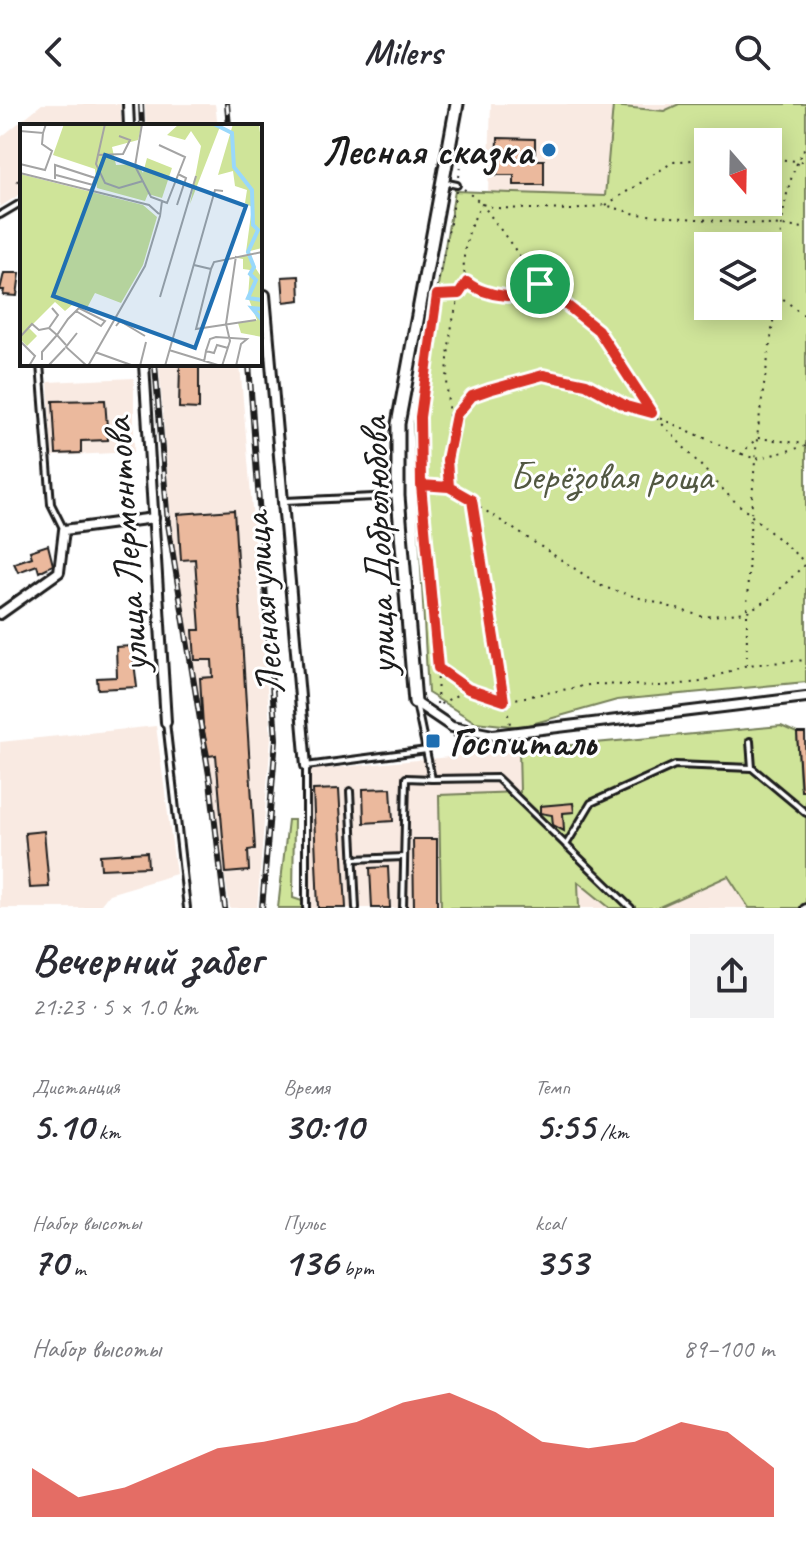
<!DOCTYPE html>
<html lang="ru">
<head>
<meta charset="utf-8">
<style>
  body { margin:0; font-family:Caveat,sans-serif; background:#f2f2f3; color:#2b2b33; height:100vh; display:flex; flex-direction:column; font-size:30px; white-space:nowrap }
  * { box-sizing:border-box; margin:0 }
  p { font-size:26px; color:#7c7c81 }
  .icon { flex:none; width:44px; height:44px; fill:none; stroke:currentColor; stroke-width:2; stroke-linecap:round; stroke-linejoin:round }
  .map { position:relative; height:804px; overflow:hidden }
  .side { display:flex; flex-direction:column; background:#fff; flex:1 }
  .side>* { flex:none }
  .needle { width:52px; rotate:160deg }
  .tools { position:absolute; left:694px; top:24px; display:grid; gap:16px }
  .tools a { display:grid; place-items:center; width:88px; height:88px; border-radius:0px; background:#fff; box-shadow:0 4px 20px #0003; font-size:40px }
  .pin { position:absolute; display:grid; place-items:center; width:68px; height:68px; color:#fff; margin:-34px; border:4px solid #fff; border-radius:50%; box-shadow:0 2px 8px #0007 }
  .round { display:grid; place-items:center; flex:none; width:84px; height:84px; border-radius:0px; background:#f2f2f3 }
  .overview { display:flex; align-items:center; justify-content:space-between; height:136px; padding:0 32px }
  h1 { font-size:44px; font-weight:600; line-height:60px }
  .metrics { display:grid; grid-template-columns:repeat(3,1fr); gap:12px; height:136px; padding:8px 32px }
  .metrics div { display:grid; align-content:center }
  .metrics b { font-size:40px; font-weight:600 }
  .metrics small { font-size:22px; font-weight:400 }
  .metrics p { font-size:22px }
  .chart { height:224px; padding:16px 32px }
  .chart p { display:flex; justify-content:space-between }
  .chart svg { width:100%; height:144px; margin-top:8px; fill:#d93025; opacity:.7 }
  header { display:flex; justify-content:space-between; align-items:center; height:104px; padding:0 32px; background:#fff; font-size:36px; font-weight:600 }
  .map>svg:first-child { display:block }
</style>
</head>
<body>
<header><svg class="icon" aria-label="back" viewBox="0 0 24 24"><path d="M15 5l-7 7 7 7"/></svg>Milers<svg class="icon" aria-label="search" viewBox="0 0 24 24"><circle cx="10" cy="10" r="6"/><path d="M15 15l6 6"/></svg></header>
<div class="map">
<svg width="806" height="804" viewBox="0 0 806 804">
  <rect width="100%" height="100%" fill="#fff"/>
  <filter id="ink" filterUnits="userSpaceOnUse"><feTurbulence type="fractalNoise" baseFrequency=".0125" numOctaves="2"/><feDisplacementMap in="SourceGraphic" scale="16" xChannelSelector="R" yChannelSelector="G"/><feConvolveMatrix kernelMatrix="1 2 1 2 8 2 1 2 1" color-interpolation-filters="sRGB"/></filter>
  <g filter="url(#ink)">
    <!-- built -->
    <g fill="#f9eae2">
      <polygon points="42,0 120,0 122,22 22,22 22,89 0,103 0,34"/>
      <polygon points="145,0 215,0 218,22 146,22"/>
      <polygon points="491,0 679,0 664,7 614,2 605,92 488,89"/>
      <polygon points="159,260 240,260 271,633 257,804 230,804 174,458"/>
      <polygon points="134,274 134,348 52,352 48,278"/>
      <polygon points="156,622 176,770 109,790 98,804 0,804 0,638"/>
      <polygon points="781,622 797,629 800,682 806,689 806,804 309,804 311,666"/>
    </g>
    <!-- green -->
    <g fill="#cfe499" stroke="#76805a" stroke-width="2" fill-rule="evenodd">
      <path d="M679 0H806V578L617 596 521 623 475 618 428 589 413 320 455 87 605 92 613 2 664 7ZM708 38H768V98H708ZM768 142V202H708V142Z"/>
      <polygon points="781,622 797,629 800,682 806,689 806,804 749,804 728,772 657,804 610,804 578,778 579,804 441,804 439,691 520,688 519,646"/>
      <polygon points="288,716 294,716 293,794 308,799 309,804 278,804"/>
    </g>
    <!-- building -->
    <g fill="#ebb99d" stroke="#1c1c1c" stroke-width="2">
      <polygon points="498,34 535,35 535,56 544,56 544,81 514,81 514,71 497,71"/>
      <polygon points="4,169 20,169 17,192 3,191 4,186 0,186"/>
      <polygon points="299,172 300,196 284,198 282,173"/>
      <polygon points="180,260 199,260 199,305 179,304"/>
      <polygon points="105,296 108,336 81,337 81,349 56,350 53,297"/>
      <polygon points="234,406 255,745 248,746 249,767 226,769 216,651 209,652 203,622 200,574 213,573 212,556 195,556 193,526 200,526 195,455 181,456 178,410"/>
      <polygon points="48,441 53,461 39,468 37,461 18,468 14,459 32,453 30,447"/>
      <polygon points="132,542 137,583 98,585 97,574 117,573 116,543"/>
      <polygon points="797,629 805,629 806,687 801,687"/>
      <polygon points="391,684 393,717 364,719 363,685"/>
      <polygon points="339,685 346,804 318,804 313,686"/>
      <polygon points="573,699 574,708 563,709 564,727 553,721 552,711 540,709 540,702"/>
      <polygon points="44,727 49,783 30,784 25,729"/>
      <polygon points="413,735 437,735 437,804 414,804"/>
      <polygon points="147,748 148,763 101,765 100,751"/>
      <polygon points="388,763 390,804 372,804 370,764"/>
    </g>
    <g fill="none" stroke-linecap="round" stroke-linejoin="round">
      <!-- lane casing -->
      <g stroke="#1c1c1c" stroke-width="10">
        <g id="lane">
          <polyline points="443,78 457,81"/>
          <polyline points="0,111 22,98"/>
          <polyline points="40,260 51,400 63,424"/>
          <polyline points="285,397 396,392"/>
          <polyline points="416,599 432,675 497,674 631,804"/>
          <polyline points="166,618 187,804"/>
          <polyline points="750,637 752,664"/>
          <polyline points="350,687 356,804"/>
          <polyline points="566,741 591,699 675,661 752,664 806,709"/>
          <polyline points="353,755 404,753"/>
          <polyline points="306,804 306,662 427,646"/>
          <polyline points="403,804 406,674 432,675"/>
          <polyline points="804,804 806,803"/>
        </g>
      </g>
      <!-- street casing -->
      <g stroke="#1c1c1c" stroke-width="14">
        <g id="street">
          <polyline points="128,0 129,22"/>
          <polyline points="265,191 306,662"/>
          <polyline points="144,260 166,618"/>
          <polyline points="0,510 59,468 64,426 154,414"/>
          <polyline points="415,598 452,623 493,631 806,593"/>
        </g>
      </g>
      <!-- secondary casing -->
      <g stroke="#1c1c1c" stroke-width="17">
        <polyline id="secondary" points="415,598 398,392 398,320 457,0"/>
      </g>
      <!-- path -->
      <g stroke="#1c1c1c" stroke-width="2" stroke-dasharray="2 6" stroke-linecap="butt">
        <polyline points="462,52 486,53"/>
        <polyline points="768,54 806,58"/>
        <polyline points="459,73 463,52"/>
        <polyline points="17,76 22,85"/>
        <polyline points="464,85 482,100 495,104 573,106 605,101 636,110 806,124"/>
        <path d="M456 87C443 162 421 240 420 316 419 399 430 482 438 564L468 585 504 597 594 580 663 582 700 578 747 561 806 556"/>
        <polyline points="606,101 673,58 708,54"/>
        <path d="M540 180C524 199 484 193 467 178 458 156 469 120 482 100L540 180 598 226 652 309 730 393 806 459"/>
        <polyline points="777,190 806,213"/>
        <polyline points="437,191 458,190"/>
        <path d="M452 328C443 293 446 208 467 179"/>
        <polyline points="742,350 756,355 806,342"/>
        <polyline points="422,381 449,383 603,483 704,513 746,508 771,494 804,461"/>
        <path d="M449 383C445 334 448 296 502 282 514 279 530 272 543 271 575 270 600 292 628 302 667 316 703 334 741 350L757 334 806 340"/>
        <polyline points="472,397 490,525 510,620"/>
        <path d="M747 561C746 485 750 410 757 335 762 286 772 238 776 189 781 136 779 88 806 41"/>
        <polyline points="438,566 437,602 466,586"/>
        <polyline points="453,632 471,642"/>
      </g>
      <!-- lane -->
      <use href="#lane" stroke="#fff" stroke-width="4"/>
      <!-- street -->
      <use href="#street" stroke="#fff" stroke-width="8"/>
      <!-- secondary -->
      <use href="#secondary" stroke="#fff" stroke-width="11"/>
      <!-- rail casing -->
      <g stroke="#1c1c1c" stroke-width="6">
        <g id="rail">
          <polyline points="141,0 142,22"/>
          <polyline points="227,0 229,22"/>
          <polyline points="155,260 168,420 210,677 225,804"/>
          <polyline points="249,260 276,635 262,804"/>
        </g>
      </g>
      <!-- rail -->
      <use href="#rail" stroke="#fff" stroke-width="3" stroke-dasharray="9" stroke-linecap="butt"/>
    </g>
  </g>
  <g fill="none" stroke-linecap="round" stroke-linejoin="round" filter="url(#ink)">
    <!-- route casing -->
    <g stroke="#fff" stroke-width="16">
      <path id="route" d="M540 180C524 200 484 192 467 178L459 190 437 191 420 313 421 381 449 383 472 396 504 597 468 585 438 564 421 381 449 383 447 356 456 311 472 292 489 286 543 271 586 280 626 302 652 309 598 226 540 180"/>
    </g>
    <!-- route -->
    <use href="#route" stroke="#d93025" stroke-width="10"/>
  </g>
  <!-- markers -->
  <g fill="#1f6fb2" stroke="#fff" stroke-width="3">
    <circle cx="549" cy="46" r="8"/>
    <rect x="425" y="629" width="16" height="16" rx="4"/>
  </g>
  <g text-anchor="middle" stroke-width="6" stroke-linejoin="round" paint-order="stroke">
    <!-- poi labels -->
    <g font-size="40" font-weight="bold" fill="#1c1c1c" stroke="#fff" text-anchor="end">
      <text x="533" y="60">Лесная сказка</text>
      <text x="449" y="651" text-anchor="start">Госпиталь</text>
    </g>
    <!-- park labels -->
    <g font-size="40" fill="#525842" stroke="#fff">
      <text x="611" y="385">Берёзовая роща</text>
    </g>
    <!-- street labels -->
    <g font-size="40" fill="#1c1c1c" stroke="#fff">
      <text transform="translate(125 441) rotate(-94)" y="14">улица Лермонтова</text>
      <text transform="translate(377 442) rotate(-92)" y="14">улица Добролюбова</text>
      <text transform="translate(262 500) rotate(-95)" y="14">Лесная улица</text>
    </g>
  </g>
  <!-- overview -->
  <g transform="translate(20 20)">
    <rect width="242" height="242" fill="#fff"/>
    <path d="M44 0H122L118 16 92 23 96 41 117 40 123 49 127 34 152 44 142 74 128 70 125 77 77 64 75 45 33 31ZM159 0H201L170 80 181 22 171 7 165 16 147 11ZM213 0H239L242 26V124L226 128 232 83 225 79 227 66 215 62 213 47 198 51ZM0 50 123 81 137 93 123 141 101 179 75 169 67 184 52 181 45 187 35 178 9 204 17 212 7 222 0 215ZM227 131 242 154V213L221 209 218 199 237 196 228 173 230 146 223 145V135L217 134Z" fill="#cfe499"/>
    <path fill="none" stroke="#99d8fb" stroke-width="4" d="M194 0 212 9 214 43 232 66 233 101 238 106 228 128 234 143 230 150 236 156 228 174 242 176M242 185 232 184 242 196"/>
    <path fill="none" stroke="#a4a4a4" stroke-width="2" d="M85 0 76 40 85 59 99 64 123 57M0 7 23 9 26 0M139 21 165 33 147 79 142 77M77 31 103 30 110 16 99 12M0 40 25 46 32 27 22 20 23 9M0 49 129 81 139 90M36 51 73 61M35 55V41L75 54 70 68M157 81 166 54 158 50M174 141 191 145 194 138 242 128M191 145 176 205 236 196M140 173 176 52M32 184 38 191 29 204 37 211 48 195 59 184 85 197 81 202 56 187M96 202 100 197 125 212M57 209 46 223 67 242M0 213 12 200 19 206 29 204M0 217 15 232 9 242M149 226 201 242M186 227 190 215 196 213 227 215 221 220 216 242M75 228 114 242M22 236V228L37 211 46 221M184 238 186 227 194 229 197 221 208 224M28 242 45 224M68 242 125 142 140 92 142 77 131 73 115 42 122 0M120 242 126 218M145 242 195 66 203 67M202 242 210 217 206 200 216 132"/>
    <path fill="#1f6fb2" fill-opacity="0.15" stroke="#1f6fb2" stroke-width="4" d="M85 31 226 82 175 224 33 172Z"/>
    <rect width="242" height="242" fill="none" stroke="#1c1c1c" stroke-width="4"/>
  </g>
</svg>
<div class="tools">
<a><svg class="needle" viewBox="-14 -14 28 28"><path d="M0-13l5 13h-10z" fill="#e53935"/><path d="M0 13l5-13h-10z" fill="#7c7c81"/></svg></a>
<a><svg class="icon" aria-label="layers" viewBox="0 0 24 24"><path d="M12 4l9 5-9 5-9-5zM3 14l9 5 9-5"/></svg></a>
</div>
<div class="pin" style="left:540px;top:180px;background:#1e9e55"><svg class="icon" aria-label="arrive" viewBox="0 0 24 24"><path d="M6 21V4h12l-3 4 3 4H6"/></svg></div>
</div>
<section class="side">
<div class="overview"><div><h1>Вечерний забег</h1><p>21:23 · 5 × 1.0 km</p></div><a class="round"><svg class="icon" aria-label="share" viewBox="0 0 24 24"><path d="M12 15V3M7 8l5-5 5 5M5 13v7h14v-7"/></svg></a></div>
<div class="metrics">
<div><p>Дистанция</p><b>5.10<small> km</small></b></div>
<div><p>Время</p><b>30:10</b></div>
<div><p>Темп</p><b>5:55<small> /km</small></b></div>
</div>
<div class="metrics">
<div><p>Набор высоты</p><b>70<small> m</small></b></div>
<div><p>Пульс</p><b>136<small> bpm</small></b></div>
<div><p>kcal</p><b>353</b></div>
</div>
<div class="chart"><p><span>Набор высоты</span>89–100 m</p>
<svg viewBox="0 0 160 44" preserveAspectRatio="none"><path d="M0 44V29L10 38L20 35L30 29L40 23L50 21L60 18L70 15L80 9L90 6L100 12L110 21L120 23L130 21L140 15L150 18L160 29V44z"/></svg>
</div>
</section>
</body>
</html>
